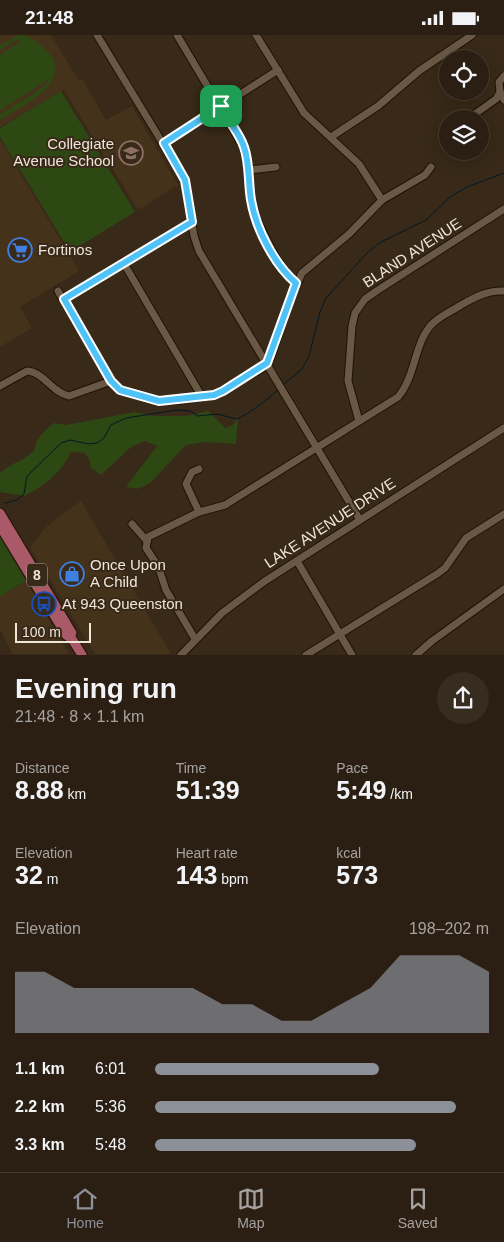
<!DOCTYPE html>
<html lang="en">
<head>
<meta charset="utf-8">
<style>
  body { margin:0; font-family:Helvetica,sans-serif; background:#362c20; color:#f1f3f6; height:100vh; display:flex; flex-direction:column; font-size:19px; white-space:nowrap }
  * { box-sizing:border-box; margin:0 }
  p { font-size:16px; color:#a5a29f }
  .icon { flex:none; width:28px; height:28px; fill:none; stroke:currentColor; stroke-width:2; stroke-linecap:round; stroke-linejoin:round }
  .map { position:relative; height:620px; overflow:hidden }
  .panel { display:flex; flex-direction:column; background:#2a1f12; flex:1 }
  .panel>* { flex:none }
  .tools { position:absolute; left:439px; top:15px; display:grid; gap:10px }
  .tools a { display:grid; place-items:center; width:50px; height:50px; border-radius:50%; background:#2a1f12; box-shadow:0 5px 20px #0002,0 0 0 1px #463d32; font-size:25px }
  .scale { position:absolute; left:15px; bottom:12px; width:76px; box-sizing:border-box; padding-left:5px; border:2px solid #efe5da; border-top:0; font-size:14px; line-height:18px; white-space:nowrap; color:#efe5da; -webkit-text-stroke:4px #382918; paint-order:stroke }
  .pin { position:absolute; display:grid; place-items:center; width:42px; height:42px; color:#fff; margin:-21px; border-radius:10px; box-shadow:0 2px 8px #0006 }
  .round { display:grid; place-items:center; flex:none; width:52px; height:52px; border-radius:26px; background:#362c20 }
  .summary { display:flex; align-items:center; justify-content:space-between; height:85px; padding:0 15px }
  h1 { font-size:28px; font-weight:700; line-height:38px }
  .stats { display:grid; grid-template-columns:repeat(3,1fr); gap:8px; height:85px; padding:5px 15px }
  .stats div { display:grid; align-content:center }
  .stats b { font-size:25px; font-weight:700 }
  .stats small { font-size:14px; font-weight:400 }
  .stats p { font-size:14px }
  .chart { height:140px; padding:10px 15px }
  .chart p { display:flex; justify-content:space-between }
  .chart svg { width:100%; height:90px; margin-top:5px; fill:#8c9099; opacity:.7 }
  ul { padding:0 15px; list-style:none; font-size:16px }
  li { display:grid; grid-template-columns:80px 60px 1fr; align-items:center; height:38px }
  li i { height:12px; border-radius:6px; background:#8c9099 }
  .status { display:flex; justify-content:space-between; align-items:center; height:35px; padding:0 25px; background:#2a1f12; direction:ltr }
  .status svg { height:14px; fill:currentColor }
  .tab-bar { display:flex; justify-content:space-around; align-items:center; height:70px; border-top:1px solid #463d32; background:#2a1f12; font-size:14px; color:#a5a29f }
  .tab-bar a { display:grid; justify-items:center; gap:2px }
  .tab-bar .current { color:#8c9099 }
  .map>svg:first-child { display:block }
</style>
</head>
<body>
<div class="status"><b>21:48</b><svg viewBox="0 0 49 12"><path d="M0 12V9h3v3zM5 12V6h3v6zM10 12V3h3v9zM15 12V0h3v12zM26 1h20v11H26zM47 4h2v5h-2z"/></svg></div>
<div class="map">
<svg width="504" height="620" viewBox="0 0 504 620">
  <rect width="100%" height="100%" fill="#382918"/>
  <!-- built -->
  <g fill="#45321a">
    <polygon points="0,0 51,0 79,46 82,44 106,85 132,71 178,150 138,175 64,55 0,92"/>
    <polygon points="0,104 79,236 20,272 32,293 0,312"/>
    <polygon points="81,466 171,619 95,619 30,512 47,491"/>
    <polygon points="26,546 69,619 12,619 0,594 0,561"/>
  </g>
  <!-- green -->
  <g fill="#2d4813">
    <path d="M19 0C30 0 38 7 45 14 79 46 21 71 0 85V80L43 52 49 44 0 75V20L24 4 14 6 0 15V10Z"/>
    <polygon points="61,56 135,177 70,217 0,102 0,93"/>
    <path d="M208 376 225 393 233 390 238 381 236 409 205 407 186 410 150 448 137 454 126 452 157 411 145 406 131 412 101 440 90 432V426L85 418 71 417C61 438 45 450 25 461L0 457V438C13 427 23 426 34 416 36 404 44 395 54 388L66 390 135 377 152 381H186Z"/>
    <polygon points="0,502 26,546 0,561"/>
  </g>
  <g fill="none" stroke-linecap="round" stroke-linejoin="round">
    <!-- stream -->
    <g stroke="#001925" stroke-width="1">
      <polyline points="284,349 302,334 309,321 320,277 326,263 367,218 379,208 426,185 450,162 467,152 504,138"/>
      <path d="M5 468 17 465 24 459 27 441 61 408 70 405 89 409 97 408 104 403 111 390 126 383 177 375 190 376 198 381 217 379 237 384C252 377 265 366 278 355"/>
    </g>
    <!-- minor casing -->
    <g stroke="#1f1202" stroke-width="9">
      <g id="minor">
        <polyline points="97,0 185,145 194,201 199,216 360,485"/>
        <polyline points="177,0 243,111 249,135 250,163 255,182 276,223 288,240 296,248"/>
        <polyline points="256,0 304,78 359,129 382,165"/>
        <polyline points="504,41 499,47 500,57 504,65"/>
        <polyline points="468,84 496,64 500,57"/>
        <polyline points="331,102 378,71 419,36 472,0"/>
        <polyline points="164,108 278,35"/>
        <polyline points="249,135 276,132"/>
        <polyline points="123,227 202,362"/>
        <polyline points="58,256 111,346"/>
        <polyline points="64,264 192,187"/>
        <path d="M0 351 27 336C44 337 51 357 69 361L111 346 120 355 145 363 159 366 181 365 214 360 261 334 271 322 291 262 302 238 349 199 382 165 425 140 431 132"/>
        <polyline points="359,386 348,346 352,291 355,278 365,264 378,255 504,174"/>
        <polyline points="199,434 192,437 186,449 199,477"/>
        <polyline points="132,489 147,506"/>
        <polyline points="297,526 352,620"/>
        <path d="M195 604 166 555 158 531 146 513 148 502 199 477 225 470 398 362C416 341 414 308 432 289 440 281 452 276 461 270 475 262 488 255 504 256"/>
        <polyline points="181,620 222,578 265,546 504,393"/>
        <polyline points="306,620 437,539 445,533 466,503 504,479"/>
        <polyline points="416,620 432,606 504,554"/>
      </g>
    </g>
    <!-- major casing -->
    <g stroke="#1f1202" stroke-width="11">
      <g id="major">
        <polyline points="0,478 72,598"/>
        <polyline points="0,491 66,600 72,604 82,620"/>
      </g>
    </g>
    <!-- minor -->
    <use href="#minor" stroke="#695845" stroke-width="7"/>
    <!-- major -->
    <use href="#major" stroke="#aa5968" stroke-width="9"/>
  </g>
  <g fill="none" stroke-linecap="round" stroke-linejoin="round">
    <!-- route casing -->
    <g stroke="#fff" stroke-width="10">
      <path id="route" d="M221 71C227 85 239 97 244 112 250 129 248 147 251 165 256 194 274 229 296 248L267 328 223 356 214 360 159 366 120 355 111 346 64 264 192 187 185 145 164 108Z"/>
    </g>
    <!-- route -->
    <use href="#route" stroke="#4fc3f7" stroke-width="6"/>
  </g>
  <!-- icons -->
  <defs>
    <g id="school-ring" transform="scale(1.25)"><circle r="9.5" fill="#382918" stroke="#8d6e63" stroke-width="1.5"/><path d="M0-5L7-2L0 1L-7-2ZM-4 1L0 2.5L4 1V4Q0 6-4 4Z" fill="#8d6e63"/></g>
    <g id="supermarket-ring" transform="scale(1.25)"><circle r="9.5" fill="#382918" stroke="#3f7fe0" stroke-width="1.5"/><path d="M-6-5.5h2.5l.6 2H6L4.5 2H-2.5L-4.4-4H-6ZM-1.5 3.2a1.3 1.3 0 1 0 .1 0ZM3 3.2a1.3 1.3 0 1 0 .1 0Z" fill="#3f7fe0"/></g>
    <g id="shop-ring" transform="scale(1.25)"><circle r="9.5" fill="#382918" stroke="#3f7fe0" stroke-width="1.5"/><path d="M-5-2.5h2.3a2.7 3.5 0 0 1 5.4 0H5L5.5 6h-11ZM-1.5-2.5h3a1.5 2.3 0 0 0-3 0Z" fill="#3f7fe0"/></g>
    <g id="bus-ring" transform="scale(1.25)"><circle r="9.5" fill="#382918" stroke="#1a4fb4" stroke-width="1.5"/><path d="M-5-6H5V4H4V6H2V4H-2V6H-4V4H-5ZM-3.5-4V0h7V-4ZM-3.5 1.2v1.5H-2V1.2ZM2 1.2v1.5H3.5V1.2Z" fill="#1a4fb4"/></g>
  </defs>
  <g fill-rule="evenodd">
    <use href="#school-ring" x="131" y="118"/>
    <use href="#supermarket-ring" x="20" y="215"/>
    <use href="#shop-ring" x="72" y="539"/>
    <use href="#bus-ring" x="44" y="569"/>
  </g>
  <g text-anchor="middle" stroke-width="4" stroke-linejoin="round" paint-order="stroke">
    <!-- shield labels -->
    <rect fill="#382918" stroke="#b8ada0" stroke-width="1" x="27" y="528.5" width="20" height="23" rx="4"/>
    <g font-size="14" font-weight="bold" fill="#efe5da">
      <text x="37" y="545">8</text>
    </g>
    <!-- poi labels -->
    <g font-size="15" fill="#efe5da" stroke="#382918" text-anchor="start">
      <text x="114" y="114" text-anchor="end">Collegiate<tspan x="114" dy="17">Avenue School</tspan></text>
      <text x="38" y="220">Fortinos</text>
      <text x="90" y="535">Once Upon<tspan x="90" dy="17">A Child</tspan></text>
      <text x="62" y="574">At 943 Queenston</text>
    </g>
    <!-- street labels -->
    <g font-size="15" fill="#efe5da" stroke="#382918">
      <text transform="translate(412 218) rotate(-33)" y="5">BLAND AVENUE</text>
      <text transform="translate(330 488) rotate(-33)" y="5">LAKE AVENUE DRIVE</text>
    </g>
  </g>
</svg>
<div class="tools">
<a><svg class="icon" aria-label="locate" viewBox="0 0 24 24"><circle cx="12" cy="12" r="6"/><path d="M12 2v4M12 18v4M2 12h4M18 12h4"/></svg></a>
<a><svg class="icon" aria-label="layers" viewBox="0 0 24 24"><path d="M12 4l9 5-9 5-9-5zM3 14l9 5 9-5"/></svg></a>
</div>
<div class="scale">100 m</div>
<div class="pin" style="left:221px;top:71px;background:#1e9e55"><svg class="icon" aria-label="arrive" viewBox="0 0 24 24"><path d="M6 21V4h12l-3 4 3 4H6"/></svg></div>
</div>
<section class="panel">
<div class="summary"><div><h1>Evening run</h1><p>21:48 · 8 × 1.1 km</p></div><a class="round"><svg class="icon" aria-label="share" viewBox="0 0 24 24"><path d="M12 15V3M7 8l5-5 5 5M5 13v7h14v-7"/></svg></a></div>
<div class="stats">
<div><p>Distance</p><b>8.88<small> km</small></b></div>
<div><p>Time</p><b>51:39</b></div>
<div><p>Pace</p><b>5:49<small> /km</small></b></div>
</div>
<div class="stats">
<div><p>Elevation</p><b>32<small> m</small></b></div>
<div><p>Heart rate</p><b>143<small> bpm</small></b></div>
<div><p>kcal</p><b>573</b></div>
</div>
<div class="chart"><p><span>Elevation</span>198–202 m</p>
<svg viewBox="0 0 160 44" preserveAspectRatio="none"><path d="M0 44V14L10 14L20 22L30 22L40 22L50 22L60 22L70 30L80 30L90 38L100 38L110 30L120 22L130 6L140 6L150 6L160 14V44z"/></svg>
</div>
<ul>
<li><b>1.1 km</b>6:01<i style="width:67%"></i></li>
<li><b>2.2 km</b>5:36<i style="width:90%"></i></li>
<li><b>3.3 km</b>5:48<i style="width:78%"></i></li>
</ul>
</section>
<nav class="tab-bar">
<a class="current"><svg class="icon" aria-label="home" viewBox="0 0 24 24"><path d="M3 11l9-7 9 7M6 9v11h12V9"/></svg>Home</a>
<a><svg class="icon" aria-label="map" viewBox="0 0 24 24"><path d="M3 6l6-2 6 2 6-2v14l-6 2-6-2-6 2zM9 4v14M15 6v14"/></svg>Map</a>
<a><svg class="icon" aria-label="saved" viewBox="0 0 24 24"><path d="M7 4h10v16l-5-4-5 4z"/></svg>Saved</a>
</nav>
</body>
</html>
